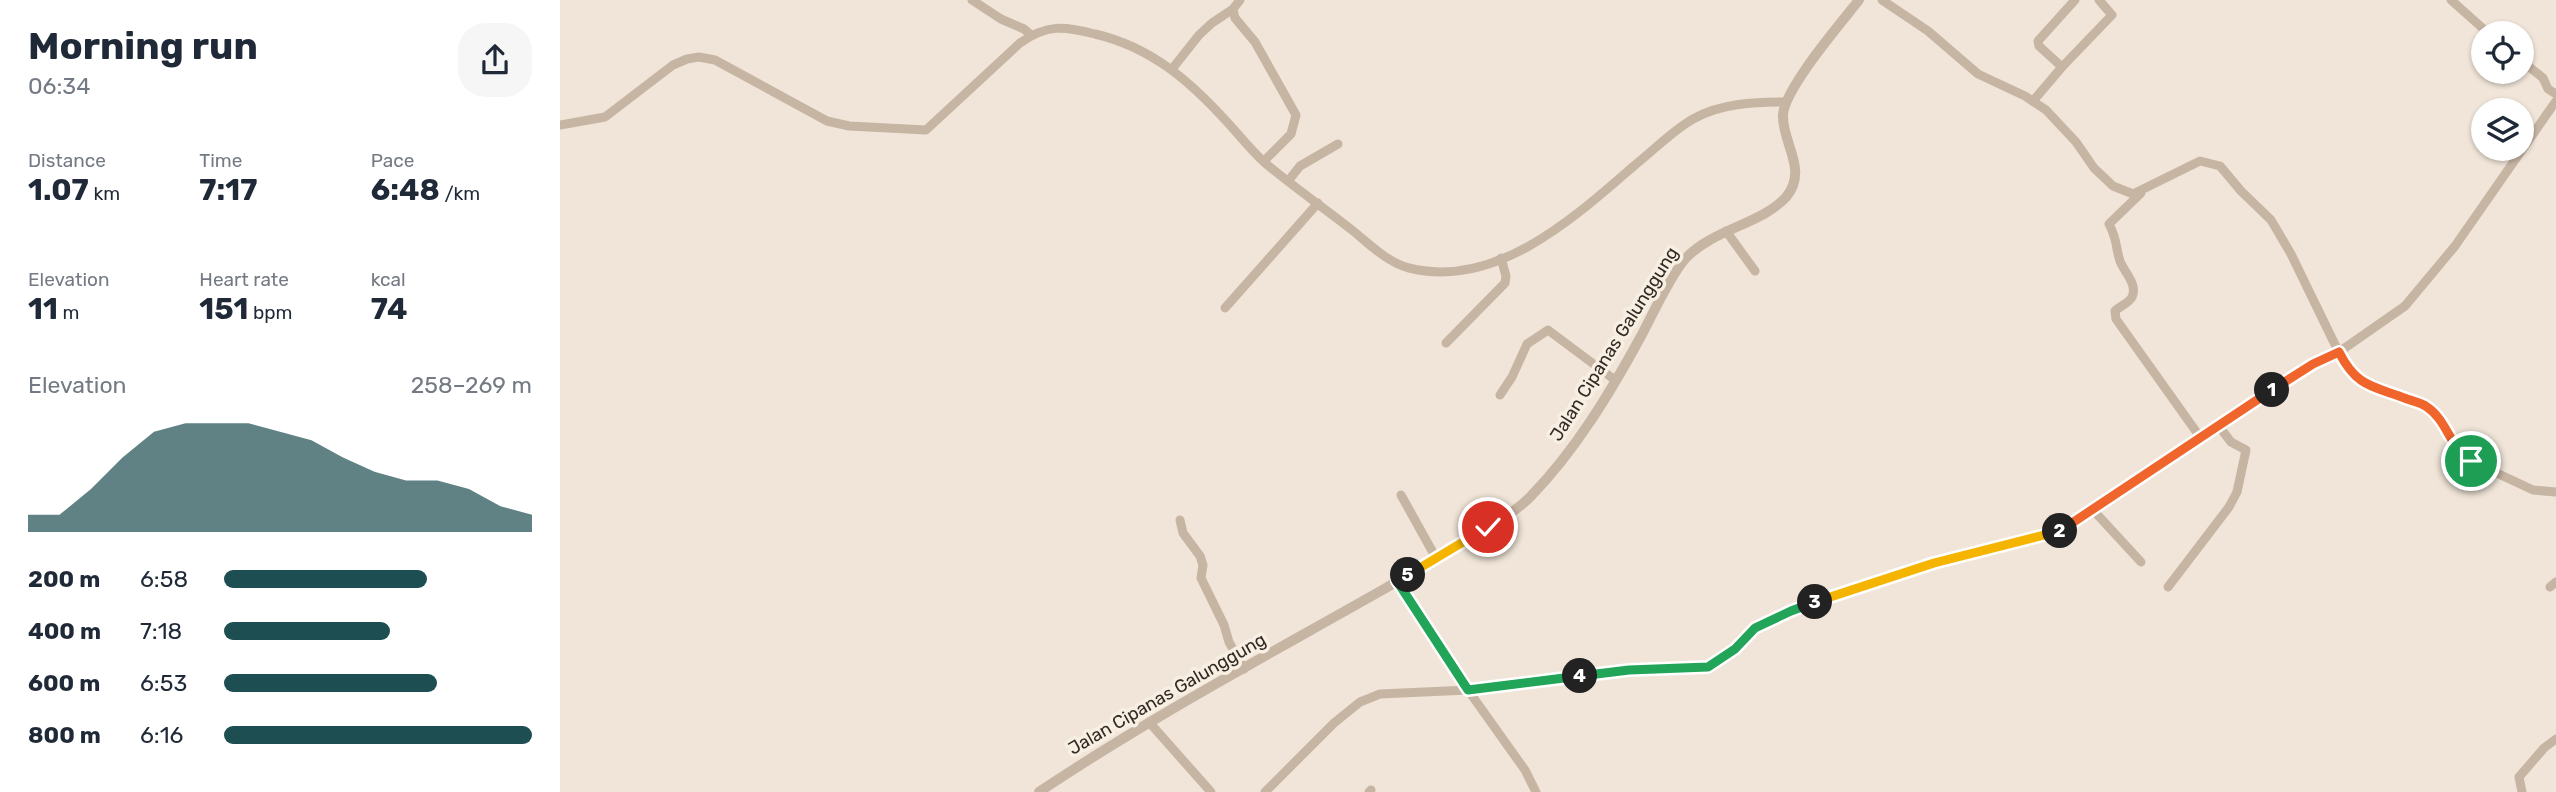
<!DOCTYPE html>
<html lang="en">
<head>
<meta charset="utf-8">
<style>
  body { margin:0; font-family:Rubik,sans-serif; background:#f6f6f7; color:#1f2937; height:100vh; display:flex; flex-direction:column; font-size:26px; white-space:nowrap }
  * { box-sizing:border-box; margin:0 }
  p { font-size:23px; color:#747a83 }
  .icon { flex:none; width:38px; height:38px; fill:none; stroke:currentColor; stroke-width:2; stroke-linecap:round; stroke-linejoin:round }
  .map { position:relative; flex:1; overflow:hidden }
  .panel { display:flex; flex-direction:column; background:#fff; width:560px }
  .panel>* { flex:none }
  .fabs { position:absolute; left:1911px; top:21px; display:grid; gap:14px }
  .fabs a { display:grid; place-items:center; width:63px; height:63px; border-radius:50%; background:#fff; box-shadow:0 2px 5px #0004; font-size:35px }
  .pin { position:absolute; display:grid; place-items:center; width:60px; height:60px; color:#fff; margin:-30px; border:4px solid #fff; border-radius:50%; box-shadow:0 2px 7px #0007 }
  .km { position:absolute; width:35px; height:35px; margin:-18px; border-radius:50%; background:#222; color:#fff; font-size:19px; line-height:35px; text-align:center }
  .round { display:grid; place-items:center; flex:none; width:74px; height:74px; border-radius:28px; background:#f6f6f7 }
  .overview { display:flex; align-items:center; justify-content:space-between; height:119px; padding:0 28px }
  h1 { font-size:38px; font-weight:700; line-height:52px }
  .metrics { display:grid; grid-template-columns:repeat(3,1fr); gap:10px; height:119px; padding:7px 28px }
  .metrics div { display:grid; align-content:center }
  .metrics b { font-size:30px; font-weight:700 }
  .metrics small { font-size:19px; font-weight:400 }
  .metrics p { font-size:19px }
  .chart { height:196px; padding:14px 28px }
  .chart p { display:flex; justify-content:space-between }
  .chart svg { width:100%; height:126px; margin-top:7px; fill:#1d4e52; opacity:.7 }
  ul { padding:0 28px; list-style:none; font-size:23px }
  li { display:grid; grid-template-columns:112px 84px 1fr; align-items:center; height:52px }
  li i { height:18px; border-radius:9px; background:#1d4e52 }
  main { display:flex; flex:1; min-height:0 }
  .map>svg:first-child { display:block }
</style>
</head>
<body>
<main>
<section class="panel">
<div class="overview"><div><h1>Morning run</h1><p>06:34</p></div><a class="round"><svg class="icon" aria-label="share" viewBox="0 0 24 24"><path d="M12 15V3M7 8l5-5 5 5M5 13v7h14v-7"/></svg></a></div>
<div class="metrics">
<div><p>Distance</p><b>1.07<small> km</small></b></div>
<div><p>Time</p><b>7:17</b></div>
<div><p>Pace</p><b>6:48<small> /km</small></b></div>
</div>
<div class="metrics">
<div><p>Elevation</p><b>11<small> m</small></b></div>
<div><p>Heart rate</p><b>151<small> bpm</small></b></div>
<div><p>kcal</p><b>74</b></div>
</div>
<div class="chart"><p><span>Elevation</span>258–269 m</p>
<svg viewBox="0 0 160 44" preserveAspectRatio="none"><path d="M0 44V38L10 38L20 29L30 18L40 9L50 6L60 6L70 6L80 9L90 12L100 18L110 23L120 26L130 26L140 29L150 35L160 38V44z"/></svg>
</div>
<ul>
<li><b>200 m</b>6:58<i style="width:66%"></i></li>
<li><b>400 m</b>7:18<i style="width:54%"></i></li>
<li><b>600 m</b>6:53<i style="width:69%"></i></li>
<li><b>800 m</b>6:16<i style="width:100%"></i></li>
</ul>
</section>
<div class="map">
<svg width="1996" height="792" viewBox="0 0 1996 792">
  <rect width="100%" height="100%" fill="#f0e5d8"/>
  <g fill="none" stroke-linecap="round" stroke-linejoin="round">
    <!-- minor -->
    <g stroke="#c7b5a4" stroke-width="9">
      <polyline points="412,0 441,19 464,29 471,35"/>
      <polyline points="680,0 673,9 675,18 695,42 736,115 731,134 704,161"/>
      <polyline points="1322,0 1368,31 1418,74 1465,96 1486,110 1516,142 1534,168 1553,186 1573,194 1640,161 1660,166 1681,191 1711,220 1731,254 1782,359 1795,376 1818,391 1867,406 1882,422 1905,457 1911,461 1973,490 1996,492"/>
      <polyline points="1891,0 1928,33"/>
      <polyline points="1962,61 1983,78 1988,89 1996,94"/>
      <polyline points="1502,67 1479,46 1478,41 1515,0"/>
      <polyline points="612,69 639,35 652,23 673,9"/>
      <polyline points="1473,101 1502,67 1552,15 1539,0"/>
      <path d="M0 125 45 117 113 65 127 59 139 57 155 60 267 121 289 126 366 130 460 43C487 24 504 26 535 34 591 47 630 81 668 123 680 136 691 150 704 162 732 186 763 207 792 230 808 243 828 263 849 268 936 290 1015 217 1075 165 1094 150 1112 131 1133 119 1161 103 1195 102 1226 102"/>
      <polyline points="729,180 740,166 778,144"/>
      <path d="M1581 193 1549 224C1558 241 1555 246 1560 261 1564 272 1578 284 1572 297 1569 303 1560 306 1555 311L1556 319 1640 437"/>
      <polyline points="1166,231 1195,271"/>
      <polyline points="665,308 758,203"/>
      <polyline points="886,343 945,283 946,276 941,258"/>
      <polyline points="940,395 952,377 967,344 988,330 1055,380"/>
      <polyline points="841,495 876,558"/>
      <polyline points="1533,510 1581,562"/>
      <polyline points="620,520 623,533 640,556 643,565 641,578 664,625 669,642 684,669"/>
      <polyline points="837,581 908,690 965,770 976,792"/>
      <polyline points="1608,587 1669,507 1677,492 1686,450 1671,442 1658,425"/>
      <polyline points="1990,587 1996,582"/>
      <polyline points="589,722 651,792"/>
      <polyline points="705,792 774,723 800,702 820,694 908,690 1069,670 1148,667 1175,649 1195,628 1231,611 1374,563 1503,531 1674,414 1753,364 1779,352 1845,306 1895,246 1996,101"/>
      <polyline points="809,792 811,790"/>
      <polyline points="1962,792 1959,777 1984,748 1996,739"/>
    </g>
    <!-- tertiary -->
    <path stroke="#c7b5a4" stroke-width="10" d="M479 792C588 719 704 657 817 593 849 575 880 556 911 537 930 525 955 513 971 496 1015 451 1050 393 1080 338 1092 316 1110 276 1125 259 1152 229 1203 224 1227 196 1248 169 1222 143 1223 115 1224 89 1281 23 1299 0"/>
  </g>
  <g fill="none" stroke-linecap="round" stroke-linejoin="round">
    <!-- split-1 casing -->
    <g stroke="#fff" stroke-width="14">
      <path id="split-1" d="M1712 390 1753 364 1779 352C1797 388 1814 386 1847 399 1853 401 1862 403 1867 407 1887 420 1890 448 1911 461"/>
    </g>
    <!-- split-2 casing -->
    <g stroke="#fff" stroke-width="14">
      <polyline id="split-2" points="1500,531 1712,390"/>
    </g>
    <!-- split-3 casing -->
    <g stroke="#fff" stroke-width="14">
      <polyline id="split-3" points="1255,602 1374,563 1500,531"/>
    </g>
    <!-- split-4 casing -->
    <g stroke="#fff" stroke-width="14">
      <polyline id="split-4" points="1020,676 1069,670 1148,667 1175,649 1195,628 1231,611 1255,602"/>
    </g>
    <!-- split-5 casing -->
    <g stroke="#fff" stroke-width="14">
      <polyline id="split-5" points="848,575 837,581 908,690 1020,676"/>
    </g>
    <!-- split-6 casing -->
    <g stroke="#fff" stroke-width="14">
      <polyline id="split-6" points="848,575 928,527"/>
    </g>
    <!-- split-1 -->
    <use href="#split-1" stroke="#f0652b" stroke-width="9"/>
    <!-- split-2 -->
    <use href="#split-2" stroke="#f0652b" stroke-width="9"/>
    <!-- split-3 -->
    <use href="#split-3" stroke="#f5b400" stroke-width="9"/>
    <!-- split-4 -->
    <use href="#split-4" stroke="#22a559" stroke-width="9"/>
    <!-- split-5 -->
    <use href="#split-5" stroke="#22a559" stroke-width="9"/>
    <!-- split-6 -->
    <use href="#split-6" stroke="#f5b400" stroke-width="9"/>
  </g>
  <g text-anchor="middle" stroke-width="7" stroke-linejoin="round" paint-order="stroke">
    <!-- street labels -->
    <g font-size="18" fill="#332a26" stroke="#f8efe3">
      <text transform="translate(1054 344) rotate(-58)" y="6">Jalan Cipanas Galunggung</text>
      <text transform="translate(607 694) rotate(-30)" y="6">Jalan Cipanas Galunggung</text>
    </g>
  </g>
</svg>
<div class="fabs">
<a><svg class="icon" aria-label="locate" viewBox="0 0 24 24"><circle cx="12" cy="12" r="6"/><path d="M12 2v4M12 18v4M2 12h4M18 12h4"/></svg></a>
<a><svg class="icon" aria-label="layers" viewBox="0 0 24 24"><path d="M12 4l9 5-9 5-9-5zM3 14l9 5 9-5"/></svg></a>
</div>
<div class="pin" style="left:1911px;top:461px;background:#1e9e55"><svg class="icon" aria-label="arrive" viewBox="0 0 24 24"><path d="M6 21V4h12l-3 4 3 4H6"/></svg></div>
<div class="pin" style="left:928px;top:527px;background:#d93025"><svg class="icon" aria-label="check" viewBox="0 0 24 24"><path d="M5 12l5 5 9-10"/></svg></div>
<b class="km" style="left:1712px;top:390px">1</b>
<b class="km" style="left:1500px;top:531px">2</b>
<b class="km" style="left:1255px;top:602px">3</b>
<b class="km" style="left:1020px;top:676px">4</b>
<b class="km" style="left:848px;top:575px">5</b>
</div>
</main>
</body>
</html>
